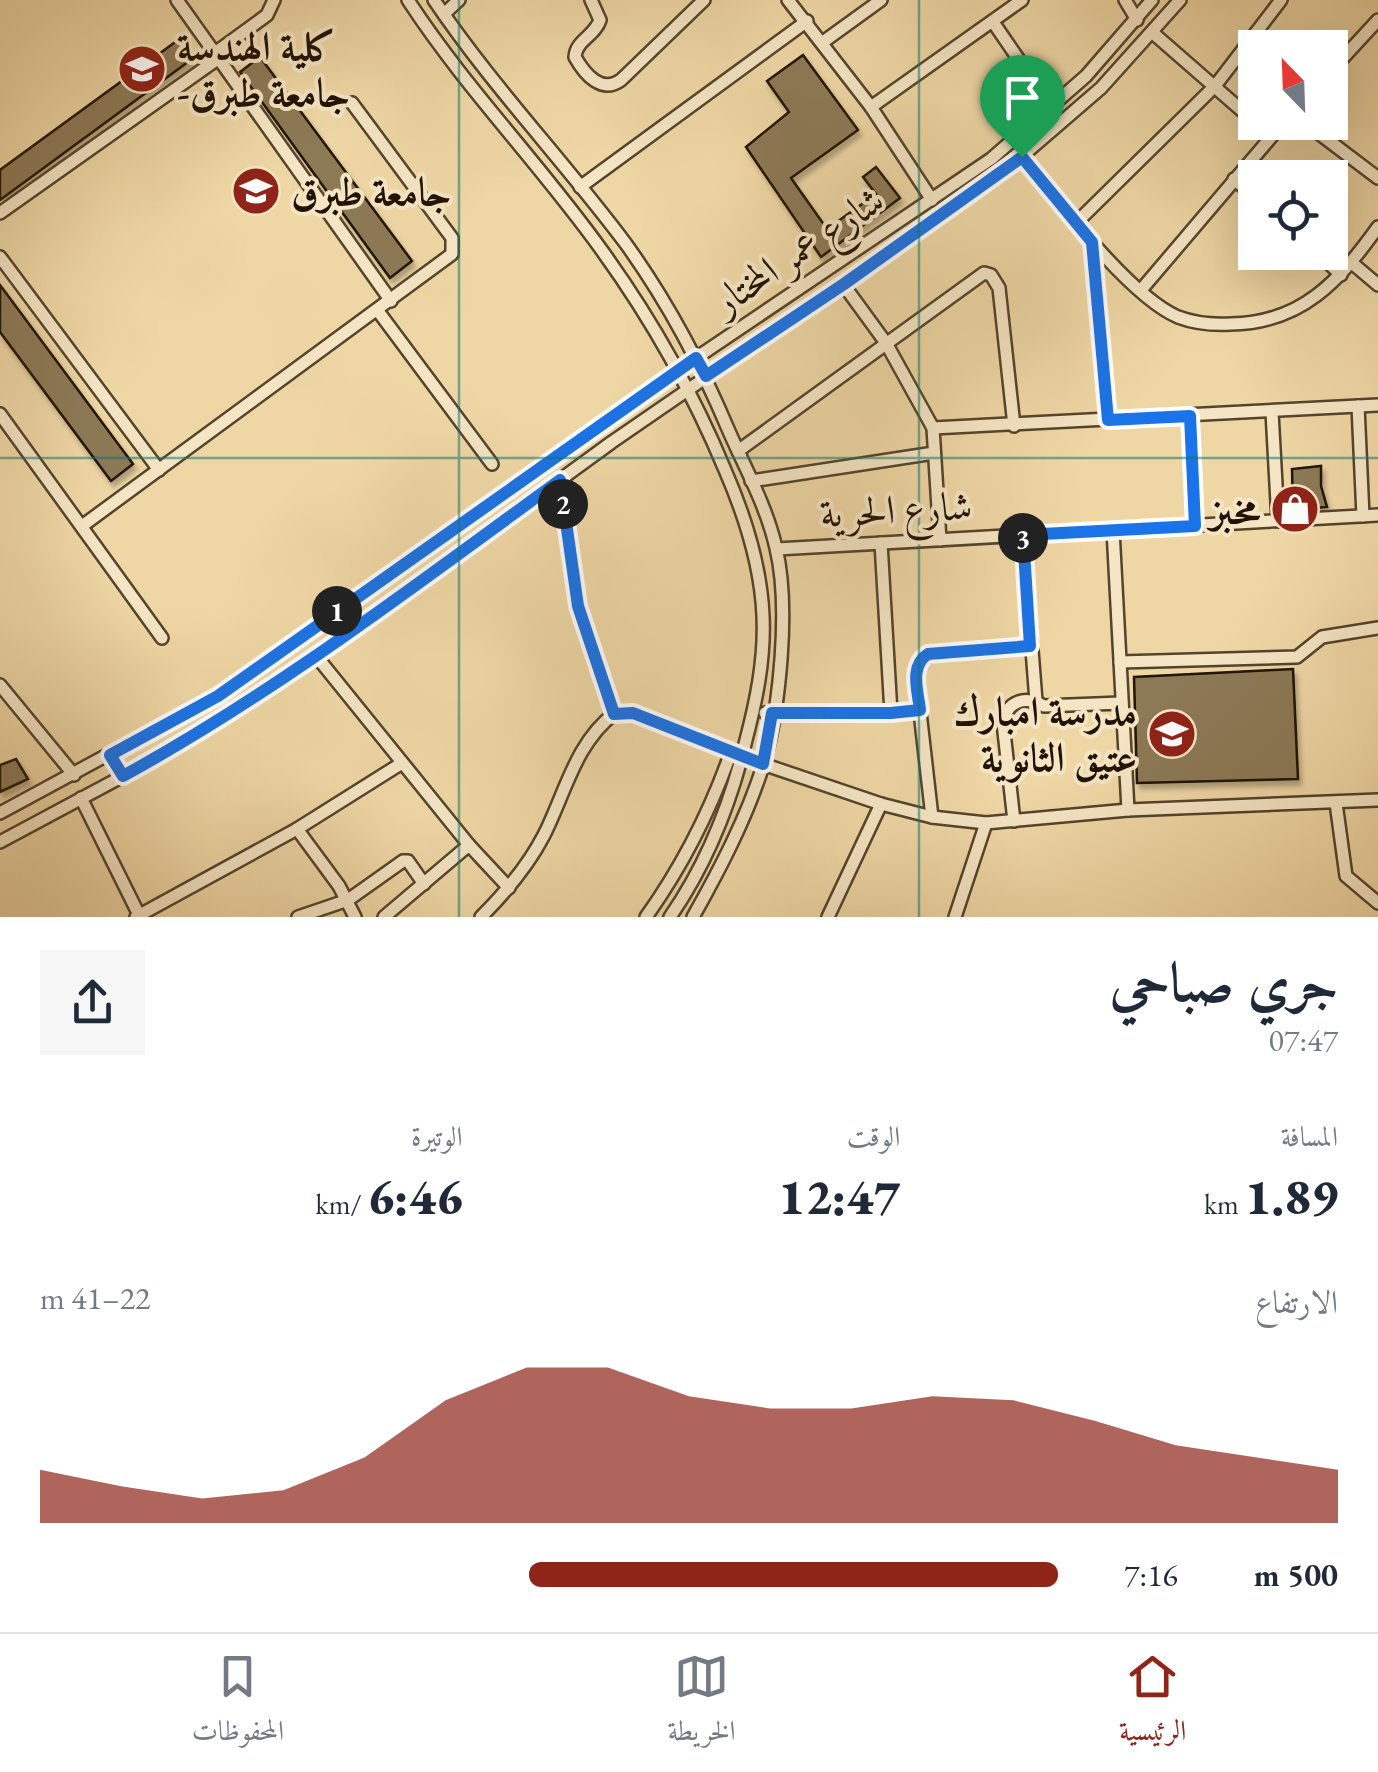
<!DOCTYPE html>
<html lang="ar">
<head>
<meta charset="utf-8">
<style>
  body { margin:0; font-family:"EB Garamond",Amiri,serif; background:#f6f6f7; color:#1f2937; direction:rtl; height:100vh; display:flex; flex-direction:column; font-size:38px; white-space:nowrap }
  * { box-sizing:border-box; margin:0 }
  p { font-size:32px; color:#747a83 }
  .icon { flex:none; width:55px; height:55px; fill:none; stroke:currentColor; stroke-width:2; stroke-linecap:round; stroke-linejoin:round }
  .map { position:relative; height:917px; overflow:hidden; direction:ltr }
  .side { display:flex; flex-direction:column; background:#fff; flex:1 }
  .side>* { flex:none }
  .needle { width:65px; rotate:337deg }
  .tools { position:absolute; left:1238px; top:30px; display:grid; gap:20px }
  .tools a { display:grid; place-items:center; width:110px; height:110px; border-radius:0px; background:#fff; box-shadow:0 10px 40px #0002; font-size:50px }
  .pin { position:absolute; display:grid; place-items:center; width:85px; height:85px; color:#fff; margin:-102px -42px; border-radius:50% 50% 50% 0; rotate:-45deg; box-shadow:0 0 10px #0007 }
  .pin .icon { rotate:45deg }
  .km { position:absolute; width:50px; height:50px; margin:-25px; border-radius:50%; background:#222; color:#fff; font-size:28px; line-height:50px; text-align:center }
  .round { display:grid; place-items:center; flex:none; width:105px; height:105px; border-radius:0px; background:#f6f6f7 }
  .overview { display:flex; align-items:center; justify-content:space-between; height:170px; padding:0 40px }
  h1 { font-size:55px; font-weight:800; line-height:75px }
  .figures { display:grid; grid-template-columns:repeat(3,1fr); gap:15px; height:170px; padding:10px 40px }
  .figures div { display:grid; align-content:center }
  .figures b { font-size:50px; font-weight:800 }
  .figures small { font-size:28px; font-weight:400 }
  .figures p { font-size:28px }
  .chart { height:280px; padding:20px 40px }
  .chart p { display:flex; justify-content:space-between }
  .chart svg { width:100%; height:180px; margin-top:10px; fill:#8f2418; opacity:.7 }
  ul { padding:0 40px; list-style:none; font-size:32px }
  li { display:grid; grid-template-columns:160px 120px 1fr; align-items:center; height:75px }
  li i { height:25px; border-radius:12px; background:#8f2418 }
  .menu { display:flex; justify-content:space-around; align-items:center; height:140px; border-top:2px solid #e0e1e3; background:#fff; font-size:28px; color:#747a83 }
  .menu a { display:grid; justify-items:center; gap:5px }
  .menu .selected { color:#8f2418 }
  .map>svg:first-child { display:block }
</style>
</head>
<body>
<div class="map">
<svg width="1378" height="917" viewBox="0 0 1378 917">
  <defs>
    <filter id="shadow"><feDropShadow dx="3" dy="5.5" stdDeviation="2.5" flood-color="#0004"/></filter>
  </defs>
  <rect width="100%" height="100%" fill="#efd7a5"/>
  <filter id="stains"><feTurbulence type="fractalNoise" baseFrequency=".002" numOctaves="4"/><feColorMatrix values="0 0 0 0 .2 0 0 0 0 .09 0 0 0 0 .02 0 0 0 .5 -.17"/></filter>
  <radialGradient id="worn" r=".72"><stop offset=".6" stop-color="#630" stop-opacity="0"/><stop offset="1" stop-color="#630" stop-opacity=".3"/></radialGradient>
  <!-- building -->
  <g fill="#8c7957" stroke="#211303" stroke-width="2.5" filter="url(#shadow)">
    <polygon points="178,40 192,59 0,200 0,170"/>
    <polygon points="803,55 858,130 791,178 827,229 876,194 863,177 876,167 900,198 821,257 746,147 789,112 767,81"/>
    <polygon points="260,57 412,261 390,278 240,72"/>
    <polygon points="0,285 133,464 111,481 0,332"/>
    <polygon points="1321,466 1321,486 1327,507 1293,510 1292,469"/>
    <polygon points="1293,669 1298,779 1137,783 1134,677"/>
    <polygon points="16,759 28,779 0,792 0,765"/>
  </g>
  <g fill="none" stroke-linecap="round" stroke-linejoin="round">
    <!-- minor casing -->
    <g stroke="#54442c" stroke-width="16">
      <g id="minor">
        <polyline points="177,0 391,301"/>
        <path d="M408 0C466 89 541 165 603 252 652 320 693 393 725 470 745 516 761 566 763 616 765 660 756 702 745 744 730 805 706 865 670 917"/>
        <path d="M434 0C492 86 564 161 626 244 667 301 701 365 728 429 745 468 767 507 776 548 790 606 780 709 763 766 746 819 720 869 693 917"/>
        <path d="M591 0 600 20C595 36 576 40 575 57 585 75 602 94 621 80L704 0"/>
        <polyline points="788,0 871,107 932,200"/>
        <polyline points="1125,0 1137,20"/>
        <polyline points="444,14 459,0"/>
        <polyline points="993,22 1052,108"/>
        <polyline points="1153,33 1255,122"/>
        <polyline points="823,42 881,0"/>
        <polyline points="215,53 267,15 274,0"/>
        <polyline points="1330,72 1378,20"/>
        <polyline points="871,107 1022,0"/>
        <polyline points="1304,122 1378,178"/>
        <path d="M1022 157C1057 200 1129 296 1178 317 1194 323 1214 325 1231 324 1302 323 1339 281 1378 227"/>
        <polyline points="1234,179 1255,197"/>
        <polyline points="580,187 807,21"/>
        <polyline points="0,213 219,58"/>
        <polyline points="1076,223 1215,86 1281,0"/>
        <polyline points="1092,242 1107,421"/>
        <polyline points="1317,252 1341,275"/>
        <polyline points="0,257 159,470"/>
        <polyline points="1352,263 1378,285"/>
        <polyline points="843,284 886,343 933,428 940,540"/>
        <polyline points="1141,290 1284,122"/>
        <polyline points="378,311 492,464"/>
        <polyline points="1358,406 1363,516"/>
        <polyline points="1272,412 1278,521"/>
        <polyline points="0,414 162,638"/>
        <polyline points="1190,416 1195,525"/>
        <polyline points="933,428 1378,405"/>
        <polyline points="738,451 984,273 991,275 999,288 1014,426"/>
        <polyline points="560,480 578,606 615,713"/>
        <polyline points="751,481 934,453"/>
        <polyline points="82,526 452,254 452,238 352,103"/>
        <polyline points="1113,530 1128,810"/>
        <polyline points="1023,535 1036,701"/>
        <polyline points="881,543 891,713"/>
        <polyline points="777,549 1378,515"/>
        <polyline points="317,657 469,845 509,888"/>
        <polyline points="1120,662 1297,657 1322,637 1378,628"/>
        <polyline points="0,685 74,775"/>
        <polyline points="765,713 891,713 921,710"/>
        <polyline points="81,798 140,917"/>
        <polyline points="1336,803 1346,876 1378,903"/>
        <polyline points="0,813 218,695 696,358 991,159 1086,76 1152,0"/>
        <polyline points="932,817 916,677 921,659 939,652 1030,646"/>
        <path d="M1014 821 1003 723C1007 701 1025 695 1044 706L1121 703"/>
        <polyline points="297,829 339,886 355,917"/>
        <polyline points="0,842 155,759 317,657 612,442 1000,175 1101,88 1180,0"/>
        <polyline points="136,917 297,829 402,763"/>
        <polyline points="298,917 348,900 403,861 408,861 424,884"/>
        <polyline points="384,917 469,845"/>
        <path d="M481 917C505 893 528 866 544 835 565 794 575 743 615 713H633L742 757 881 804 932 817 986 823 1128 810 1378 800"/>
        <path d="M646 917C683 865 710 812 731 752"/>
        <polyline points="828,917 881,804"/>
        <polyline points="955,917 986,823"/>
      </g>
    </g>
    <!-- minor -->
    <use href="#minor" stroke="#f5e5c4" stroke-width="11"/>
  </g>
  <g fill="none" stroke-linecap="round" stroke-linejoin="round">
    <!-- route casing -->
    <g stroke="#fff" stroke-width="20">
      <path id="route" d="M1022 157 1092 242 1108 420 1190 416 1195 526 1023 535 1030 646 928 654C909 666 918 691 920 710L891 713H772L763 764 633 713 614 714 578 606 560 480C418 583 278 691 123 776L110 755 218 696 696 358 706 376 844 284Z"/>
    </g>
    <!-- route -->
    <use href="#route" stroke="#1a73e8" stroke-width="12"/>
  </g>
  <!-- grid -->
  <path fill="none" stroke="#0f766e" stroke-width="2.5" stroke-opacity="0.55" d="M459 0V917M919 0V917M0 458H1378"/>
  <!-- icons -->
  <defs>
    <g id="university-disc" transform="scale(2.5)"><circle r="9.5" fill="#8f2418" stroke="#f5e5c4"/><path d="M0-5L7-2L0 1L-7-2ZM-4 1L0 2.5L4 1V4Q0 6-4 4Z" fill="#fff"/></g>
    <g id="shop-disc" transform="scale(2.5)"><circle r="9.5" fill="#8f2418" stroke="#f5e5c4"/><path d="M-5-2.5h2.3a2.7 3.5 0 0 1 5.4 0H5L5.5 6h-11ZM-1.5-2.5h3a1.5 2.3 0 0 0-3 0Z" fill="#fff"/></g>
    <g id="school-disc" transform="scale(2.5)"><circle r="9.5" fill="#8f2418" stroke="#f5e5c4"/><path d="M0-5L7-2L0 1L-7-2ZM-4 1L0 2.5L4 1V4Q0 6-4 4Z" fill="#fff"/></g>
  </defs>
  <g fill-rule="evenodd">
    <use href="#university-disc" x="142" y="69"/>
    <use href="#university-disc" x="256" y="191"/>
    <use href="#shop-disc" x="1295" y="509"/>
    <use href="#school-disc" x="1172" y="734"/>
  </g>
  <g text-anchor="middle" stroke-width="8" stroke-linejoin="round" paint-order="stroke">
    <!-- poi labels -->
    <g font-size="40" font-weight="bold" fill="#211303" stroke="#f5e5c4" text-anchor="start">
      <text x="177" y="60">كلية الهندسة<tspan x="177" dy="46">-جامعة طبرق</tspan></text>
      <text x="291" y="205">جامعة طبرق</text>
      <text x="1260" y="523" text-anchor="end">مخبز</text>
      <text x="1137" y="725" text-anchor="end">مدرسة امبارك<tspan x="1137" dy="46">عتيق الثانوية</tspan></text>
    </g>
    <!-- street labels -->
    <g font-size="40" fill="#211303" stroke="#f5e5c4">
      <text transform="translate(798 250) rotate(-34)" y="14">شارع عمر المختار</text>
      <text transform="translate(896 509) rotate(-3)" y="14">شارع الحرية</text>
    </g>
  </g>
  <rect width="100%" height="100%" filter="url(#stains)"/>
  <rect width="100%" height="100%" fill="url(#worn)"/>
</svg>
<div class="tools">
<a><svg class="needle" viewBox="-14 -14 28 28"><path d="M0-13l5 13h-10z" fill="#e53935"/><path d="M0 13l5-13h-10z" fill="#747a83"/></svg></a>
<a><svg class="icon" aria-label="locate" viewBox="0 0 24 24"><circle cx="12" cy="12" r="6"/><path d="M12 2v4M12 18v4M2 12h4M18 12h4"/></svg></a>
</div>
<div class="pin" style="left:1022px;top:157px;background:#1e9e55"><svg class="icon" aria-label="arrive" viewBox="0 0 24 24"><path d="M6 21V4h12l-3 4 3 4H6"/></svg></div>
<b class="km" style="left:337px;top:611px">1</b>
<b class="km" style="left:563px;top:504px">2</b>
<b class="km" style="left:1023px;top:538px">3</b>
</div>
<section class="side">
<div class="overview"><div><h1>جري صباحي</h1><p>07:47</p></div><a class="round"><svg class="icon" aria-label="share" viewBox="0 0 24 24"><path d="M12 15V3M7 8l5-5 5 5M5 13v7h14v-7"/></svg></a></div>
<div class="figures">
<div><p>المسافة</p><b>1.89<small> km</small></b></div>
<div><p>الوقت</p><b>12:47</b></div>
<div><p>الوتيرة</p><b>6:46<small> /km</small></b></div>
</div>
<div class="chart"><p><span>الارتفاع</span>22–41 m</p>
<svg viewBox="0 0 160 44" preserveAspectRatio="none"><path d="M0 44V31L10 35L20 38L30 36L40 28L50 14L60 6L70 6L80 13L90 16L100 16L110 13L120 14L130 19L140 25L150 28L160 31V44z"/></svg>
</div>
<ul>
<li><b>500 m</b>7:16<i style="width:52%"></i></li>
</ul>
</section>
<nav class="menu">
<a class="selected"><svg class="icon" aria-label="home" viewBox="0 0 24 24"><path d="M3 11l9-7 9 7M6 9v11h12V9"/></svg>الرئيسية</a>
<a><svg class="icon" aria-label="map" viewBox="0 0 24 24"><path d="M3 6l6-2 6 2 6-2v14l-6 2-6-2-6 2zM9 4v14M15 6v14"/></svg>الخريطة</a>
<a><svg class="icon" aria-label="saved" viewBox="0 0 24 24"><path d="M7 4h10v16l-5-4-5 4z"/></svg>المحفوظات</a>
</nav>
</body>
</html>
